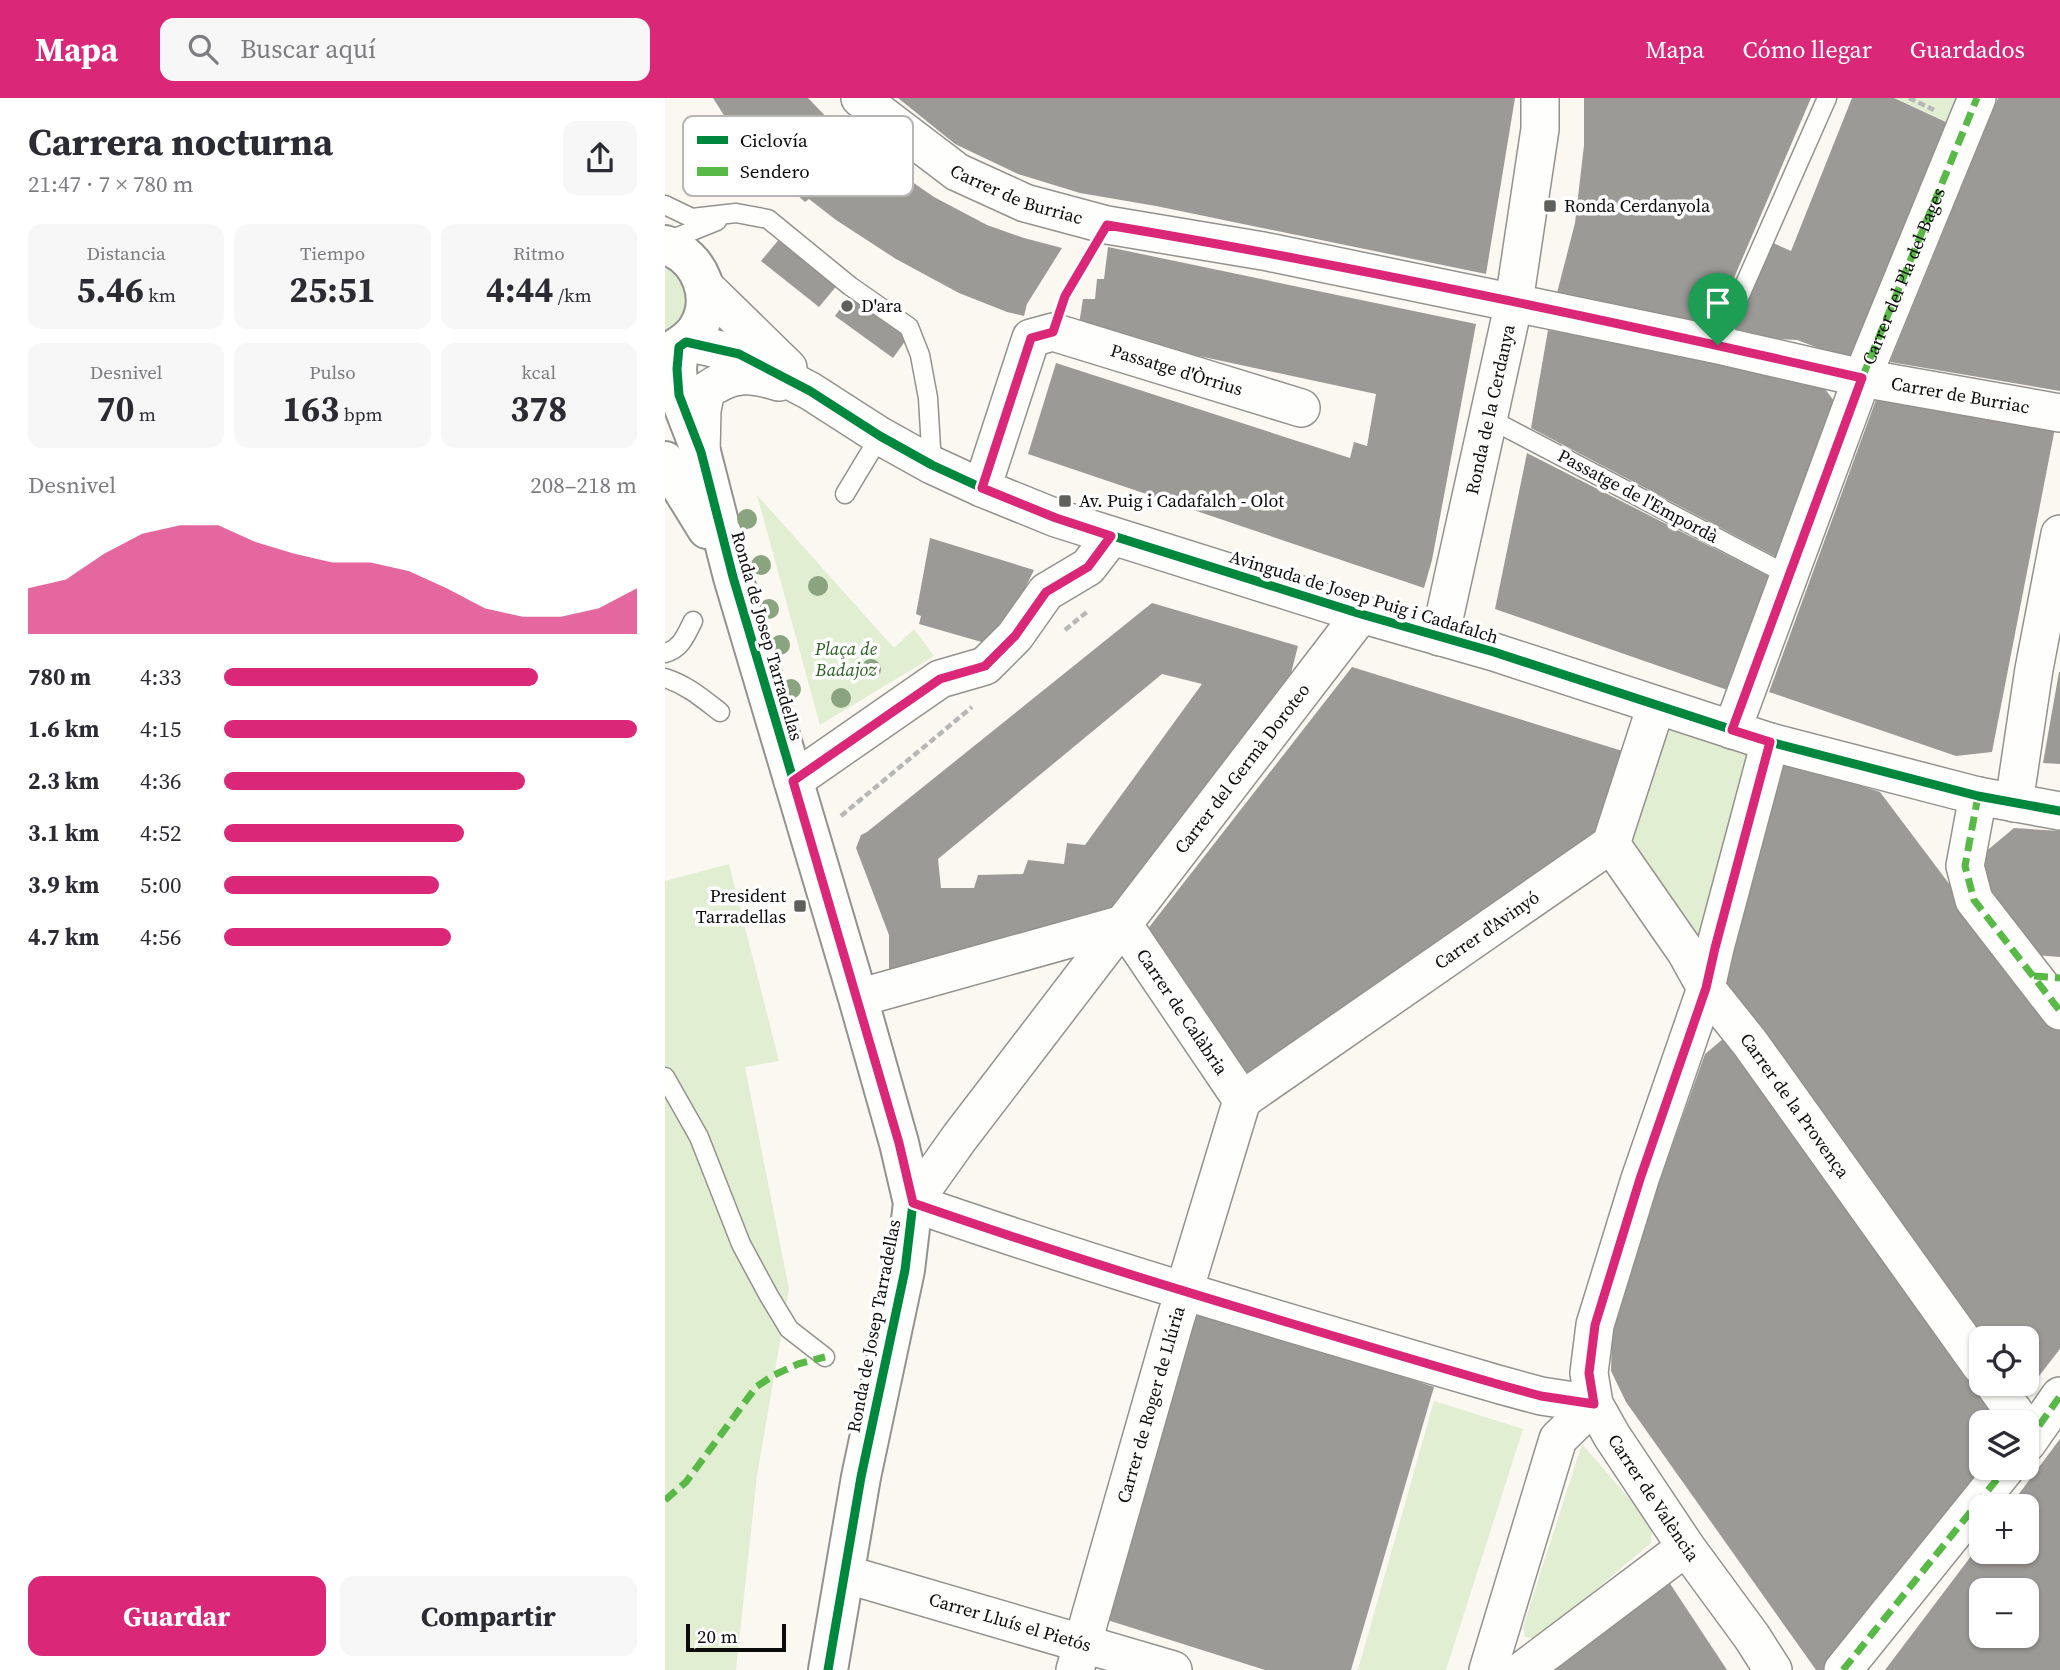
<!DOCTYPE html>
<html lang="es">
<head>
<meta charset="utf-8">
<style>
  body { margin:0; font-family:"Source Serif 4",serif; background:#f7f7f7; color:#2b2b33; height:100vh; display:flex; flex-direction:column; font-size:26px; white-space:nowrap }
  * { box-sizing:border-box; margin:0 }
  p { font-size:23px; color:#7c7c81 }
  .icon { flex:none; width:38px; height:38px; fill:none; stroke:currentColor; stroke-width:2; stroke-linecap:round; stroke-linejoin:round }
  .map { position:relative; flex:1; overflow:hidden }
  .panel { display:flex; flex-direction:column; background:#fff; width:665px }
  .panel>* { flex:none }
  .fabs { position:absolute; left:1304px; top:1228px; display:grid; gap:14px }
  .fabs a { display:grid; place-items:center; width:70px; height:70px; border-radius:14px; background:#fff; box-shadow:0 2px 5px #0004; font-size:35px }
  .scale { position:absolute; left:21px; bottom:18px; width:100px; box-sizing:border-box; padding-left:7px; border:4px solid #0c0c0c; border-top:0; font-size:19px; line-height:24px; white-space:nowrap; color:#0c0c0c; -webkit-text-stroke:5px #fff; paint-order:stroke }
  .pin { position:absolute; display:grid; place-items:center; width:60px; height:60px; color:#fff; margin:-72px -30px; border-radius:50% 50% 50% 0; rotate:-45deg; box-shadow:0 0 7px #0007 }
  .pin .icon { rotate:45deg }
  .round { display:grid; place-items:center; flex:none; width:74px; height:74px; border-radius:14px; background:#f7f7f7 }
  .summary { display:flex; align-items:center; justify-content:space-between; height:119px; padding:0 28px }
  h1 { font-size:38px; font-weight:700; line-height:52px }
  .figures { display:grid; grid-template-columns:repeat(3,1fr); gap:10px; height:119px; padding:7px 28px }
  .figures div { display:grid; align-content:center; border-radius:14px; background:#f7f7f7; text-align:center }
  .figures b { font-size:35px; font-weight:700 }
  .figures small { font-size:19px; font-weight:400 }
  .figures p { font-size:19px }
  .chart { height:196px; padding:14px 28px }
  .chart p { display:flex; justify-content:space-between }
  .chart svg { width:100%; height:126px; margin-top:7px; fill:#db2777; opacity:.7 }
  .primary-button { display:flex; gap:14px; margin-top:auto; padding:14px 28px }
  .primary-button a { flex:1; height:80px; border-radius:14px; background:#db2777; color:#fff; font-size:28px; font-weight:700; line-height:80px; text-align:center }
  .primary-button a+a { background:#f7f7f7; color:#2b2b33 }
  ul { padding:0 28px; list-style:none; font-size:23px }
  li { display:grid; grid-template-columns:112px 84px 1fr; align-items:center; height:52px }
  li i { height:18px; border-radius:9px; background:#db2777 }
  header { display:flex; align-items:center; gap:42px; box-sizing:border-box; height:98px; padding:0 35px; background:#db2777; color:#fff }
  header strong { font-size:33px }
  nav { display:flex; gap:38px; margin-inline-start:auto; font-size:24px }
  .search { width:490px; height:63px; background:#f7f7f7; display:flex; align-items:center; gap:18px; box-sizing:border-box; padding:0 24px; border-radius:14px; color:#7c7c81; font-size:26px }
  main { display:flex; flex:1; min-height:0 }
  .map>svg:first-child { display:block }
</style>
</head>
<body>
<header>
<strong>Mapa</strong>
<div class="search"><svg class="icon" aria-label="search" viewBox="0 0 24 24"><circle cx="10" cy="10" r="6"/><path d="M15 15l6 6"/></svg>Buscar aquí</div>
<nav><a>Mapa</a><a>Cómo llegar</a><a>Guardados</a></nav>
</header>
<main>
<section class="panel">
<div class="summary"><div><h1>Carrera nocturna</h1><p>21:47 · 7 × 780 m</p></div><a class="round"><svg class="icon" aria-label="share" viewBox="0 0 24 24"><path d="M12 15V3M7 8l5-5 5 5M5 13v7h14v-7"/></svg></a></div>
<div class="figures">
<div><p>Distancia</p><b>5.46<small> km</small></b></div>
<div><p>Tiempo</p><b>25:51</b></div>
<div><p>Ritmo</p><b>4:44<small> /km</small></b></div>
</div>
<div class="figures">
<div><p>Desnivel</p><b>70<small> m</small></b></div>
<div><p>Pulso</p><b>163<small> bpm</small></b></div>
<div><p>kcal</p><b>378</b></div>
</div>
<div class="chart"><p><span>Desnivel</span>208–218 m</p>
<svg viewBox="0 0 160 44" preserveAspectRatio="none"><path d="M0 44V28L10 25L20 16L30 9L40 6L50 6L60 12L70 16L80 19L90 19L100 22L110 28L120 35L130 38L140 38L150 35L160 28V44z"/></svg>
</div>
<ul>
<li><b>780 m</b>4:33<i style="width:76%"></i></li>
<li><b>1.6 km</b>4:15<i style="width:100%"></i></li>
<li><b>2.3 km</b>4:36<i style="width:73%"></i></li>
<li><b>3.1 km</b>4:52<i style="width:58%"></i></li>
<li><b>3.9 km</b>5:00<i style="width:52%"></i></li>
<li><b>4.7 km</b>4:56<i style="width:55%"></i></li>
</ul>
<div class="primary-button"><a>Guardar</a><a>Compartir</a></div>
</section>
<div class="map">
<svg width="1395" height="1572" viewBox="0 0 1395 1572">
  <rect width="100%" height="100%" fill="#faf8f1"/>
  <!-- green -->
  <g fill="#e2eed2">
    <polygon points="1229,0 1295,0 1285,26"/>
    <path d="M0 169C15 175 19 187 24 200L13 230 0 238Z"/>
    <polygon points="92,397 229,550 249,531 269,558 155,627"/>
    <polygon points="1004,628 1082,651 1084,667 1033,850 964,752"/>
    <polygon points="64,766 114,963 80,969 124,1191 92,1378 71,1572 0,1572 0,783"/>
    <polygon points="769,1303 858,1331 781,1572 693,1572"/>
    <polygon points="917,1346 987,1427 986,1445 872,1541 860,1539 858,1529"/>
  </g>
  <!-- building -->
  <g fill="#9c9a97" fill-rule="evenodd">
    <polygon points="48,0 143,0 170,28 192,46 269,99 322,127 359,140 397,150 362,206 359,218 342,214 294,195 231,161 171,122 144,101 140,104 89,58 67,30"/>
    <polygon points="233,0 850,0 821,176 491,108 415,95 353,76 290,46"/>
    <polygon points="919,0 1146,0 1048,229 892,195 910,125 919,47"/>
    <polygon points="1187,0 1229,0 1285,26 1194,265 1132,242 1113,241 1068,233 1106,144 1126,153"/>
    <polygon points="1333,0 1395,0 1395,293 1225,264"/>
    <polygon points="116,139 174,185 154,209 96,163"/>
    <polygon points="443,149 811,226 767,462 759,490 363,356 391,265 685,360 689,344 702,348 711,296 413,232 418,201 430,201 432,181 439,181"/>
    <polygon points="188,193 246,235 228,260 170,218"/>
    <polygon points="883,232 1157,287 1172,307 1117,462 866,330"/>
    <polygon points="1212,299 1390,330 1327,654 1291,658 1104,594"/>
    <polygon points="862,355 1107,480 1071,595 830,511"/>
    <polygon points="265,440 369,472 335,541 327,547 254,526 256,518 251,516"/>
    <path d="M487 505 633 548 623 587 449 815 224 879V837L191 750 196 737 202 734ZM497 576 537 586 420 747 402 745 399 766 363 762 358 776 313 777 309 790H276L273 761Z"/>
    <polygon points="687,569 964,655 938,741 591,981 575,978 478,837"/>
    <polygon points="1394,574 1395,574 1395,666 1378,665"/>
    <polygon points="1113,661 1215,694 1395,933 1395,1251 1356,1301 1346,1286 1362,1286 1362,1241 1316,1241 1060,888"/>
    <polygon points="1349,730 1395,733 1395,859 1369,857 1314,784 1319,755"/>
    <polygon points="1058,941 1342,1325 1316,1325 1316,1370 1318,1370 1163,1572 1151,1572 961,1304 946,1273 947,1232 950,1208 1040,956"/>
    <polygon points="525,1208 769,1289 686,1572 600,1572 436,1520"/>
    <path d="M1395 1341V1572H1220L1316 1445V1454H1362V1409H1344ZM1316 1493H1362V1538H1316Z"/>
    <polygon points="1000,1478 1062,1572 879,1572"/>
  </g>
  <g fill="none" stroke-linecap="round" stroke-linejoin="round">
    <!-- service casing -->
    <g stroke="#93928f" stroke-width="21">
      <g id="service">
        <polyline points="0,107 27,120 71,115 103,121 185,188 244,229 255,257 263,300 267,367"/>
        <polyline points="0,144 52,123"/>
        <polyline points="1053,247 1162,0"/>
        <polyline points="823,320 1123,477"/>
        <polyline points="180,396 215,338"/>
        <path d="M0 555C16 551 21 537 28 523"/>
        <path d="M0 580C22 587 37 600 55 614"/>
        <polyline points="0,979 34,1039 76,1146 104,1198 124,1231 160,1259"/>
      </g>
    </g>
    <!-- minor casing -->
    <g stroke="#93928f" stroke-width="40">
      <g id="minor">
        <path id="s1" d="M195 0 292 74 360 105 442 127 598 153 1053 247 1197 280 1395 315"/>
        <polyline points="39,188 123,270"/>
        <polyline points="21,244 74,256 145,293 215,338 267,367 317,390 391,420 696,516 829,554 1105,644 1313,698 1395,713"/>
        <path d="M36 354 37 312 41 293C67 274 84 275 114 284"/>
        <path id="s2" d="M317 390 366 240 388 234 636 310"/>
        <path id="s3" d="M775 539 849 204 875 31V0"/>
        <polyline points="1067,632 1197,280 1312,0"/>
        <path id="s4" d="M1105 644 1050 850 1041 890 975 1081 930 1227 924 1275 929 1306 947 1338 1021 1449 1087 1539 1108 1572"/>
        <polyline points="128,683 275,581 320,568 350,538 381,494 423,469 447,438"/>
        <polyline points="1313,698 1300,768 1309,802 1395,913"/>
        <polyline points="1349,705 1369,571 1395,436"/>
        <path id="s5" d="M946 746 1021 854 1041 890 1085 945 1316 1268"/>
        <path id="s6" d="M193 900 458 826 696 516"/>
        <path d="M577 1002 458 826 295 1039 248 1105C441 1172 637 1229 832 1286L876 1298 929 1306"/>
        <path id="s7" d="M577 1002 946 746 991 608"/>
        <polyline points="1329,1286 1357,1325"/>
        <polyline points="1362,1345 1395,1298"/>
        <path id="s8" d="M180 1476 508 1572"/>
        <path id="s9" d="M410 1572 509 1226 577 1002"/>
        <polyline points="823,1572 893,1341 929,1306"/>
        <polyline points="858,1572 1021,1449"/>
        <polyline points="1178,1572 1341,1370"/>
      </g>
    </g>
    <!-- tertiary casing -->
    <g stroke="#93928f" stroke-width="42">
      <g id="tertiary">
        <path d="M0 147C35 158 53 201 31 233 23 244 12 250 0 256"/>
        <polyline points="14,249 12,271 14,297 36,354 68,479 193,900 234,1045 248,1105 240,1172 196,1379 163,1572"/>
        <polyline points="0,363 42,431"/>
      </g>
    </g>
    <!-- path -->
    <g stroke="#b7b7b6" stroke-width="4.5" stroke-dasharray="7 3.5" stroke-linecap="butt">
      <polyline points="1244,0 1269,12"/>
      <polyline points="398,203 425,156"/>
      <polyline points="400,532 423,513"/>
      <polyline points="176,718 307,609"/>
    </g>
    <!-- service -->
    <use href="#service" stroke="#fefefd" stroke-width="18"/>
    <!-- minor -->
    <use href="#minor" stroke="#fefefd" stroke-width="37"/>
    <!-- tertiary -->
    <use href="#tertiary" stroke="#fefefd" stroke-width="38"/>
    <!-- quiet -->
    <g stroke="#58b947" stroke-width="7" stroke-dasharray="14 7" stroke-linecap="butt">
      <path id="s10" d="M1197 280 1312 0"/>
      <polyline points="1313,698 1300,768 1309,802 1395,913"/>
      <polyline points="1369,878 1395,880"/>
      <polyline points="1362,1345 1395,1298"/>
      <polyline points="0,1402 21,1384 91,1289 109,1277 133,1266 160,1259"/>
      <polyline points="1178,1572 1341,1370"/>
    </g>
    <!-- cycleway casing -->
    <g stroke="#fff" stroke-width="13">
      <polyline id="cycleway" points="163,1572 196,1379 240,1172 248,1105 234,1045 193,900 68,479 36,354 14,297 12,271 14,249 21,244 74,256 145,293 215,338 267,367 317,390 391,420 696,516 829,554 1105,644 1313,698 1395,713"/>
    </g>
    <!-- cycleway -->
    <use href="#cycleway" stroke="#00873e" stroke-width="9"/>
  </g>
  <!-- trees -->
  <g fill="#89a47f">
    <circle cx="82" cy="421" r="10"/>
    <circle cx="96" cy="467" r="10"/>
    <circle cx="153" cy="488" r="10"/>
    <circle cx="104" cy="511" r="10"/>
    <circle cx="115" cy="547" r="10"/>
    <circle cx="206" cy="571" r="10"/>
    <circle cx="126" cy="591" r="10"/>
    <circle cx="176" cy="600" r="10"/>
  </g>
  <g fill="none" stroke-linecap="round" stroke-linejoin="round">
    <!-- route casing -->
    <g stroke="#fff" stroke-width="14">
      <path id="route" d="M442 127C695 169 947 223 1197 280L1067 632 1105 644 1050 850 1041 890 975 1081 930 1227 924 1275 929 1306 876 1298 832 1286C637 1229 441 1172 248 1105L234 1045 128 683 275 581 320 568 350 538 381 494 423 469 446 438 391 420 317 390 366 240 388 234 400 198Z"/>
    </g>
    <!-- route -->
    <use href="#route" stroke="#db2777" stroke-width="9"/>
  </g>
  <!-- markers -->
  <g fill="#5f5f5c" stroke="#fff" stroke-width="2.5">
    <rect x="878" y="101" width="14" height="14" rx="3.5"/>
    <circle cx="182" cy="208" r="7"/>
    <rect x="393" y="396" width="14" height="14" rx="3.5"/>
    <rect x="128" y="801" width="14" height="14" rx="3.5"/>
  </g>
  <g text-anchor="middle" stroke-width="7" stroke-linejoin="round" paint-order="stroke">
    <!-- street labels -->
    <g font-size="18" fill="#0c0c0c" stroke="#fff">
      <text dy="6" stroke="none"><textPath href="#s1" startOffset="186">Carrer de Burriac</textPath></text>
      <text dy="6" stroke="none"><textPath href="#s10" startOffset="110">Carrer del Pla del Bages</textPath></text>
      <text dy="6" stroke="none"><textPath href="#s2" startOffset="310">Passatge d'Òrrius</textPath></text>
      <text dy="6" stroke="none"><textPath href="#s1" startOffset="1152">Carrer de Burriac</textPath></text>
      <text dy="6" stroke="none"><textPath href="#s3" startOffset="233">Ronda de la Cerdanya</textPath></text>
      <text transform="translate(973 398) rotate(28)" y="6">Passatge de l'Empordà</text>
      <text transform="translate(699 499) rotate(17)" y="6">Avinguda de Josep Puig i Cadafalch</text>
      <text transform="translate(102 538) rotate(74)" y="6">Ronda de Josep Tarradellas</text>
      <text dy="6" stroke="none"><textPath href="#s6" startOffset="471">Carrer del Germà Doroteo</textPath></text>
      <text dy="6" stroke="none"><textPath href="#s7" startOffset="298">Carrer d'Avinyó</textPath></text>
      <text transform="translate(517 914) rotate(56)" y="6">Carrer de Calàbria</text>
      <text dy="6" stroke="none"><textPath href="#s5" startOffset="320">Carrer de la Provença</textPath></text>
      <text transform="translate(209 1228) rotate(-79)" y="6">Ronda de Josep Tarradellas</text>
      <text dy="6" stroke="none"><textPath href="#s9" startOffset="276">Carrer de Roger de Llúria</textPath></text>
      <text dy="6" stroke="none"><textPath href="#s4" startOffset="800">Carrer de València</textPath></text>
      <text dy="6" stroke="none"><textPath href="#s8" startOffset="172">Carrer Lluís el Pietós</textPath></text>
    </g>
    <!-- poi labels -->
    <g font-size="18" fill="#0c0c0c" stroke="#fff" text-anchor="start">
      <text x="899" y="114">Ronda Cerdanyola</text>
      <text x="196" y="214">D'ara</text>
      <text x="414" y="409">Av. Puig i Cadafalch - Olot</text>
      <text x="121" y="804" text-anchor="end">President<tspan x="121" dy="21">Tarradellas</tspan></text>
    </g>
    <!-- park labels -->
    <g font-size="18" font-style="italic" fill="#2c5f21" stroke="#fff">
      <text x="181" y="557">Plaça de<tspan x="181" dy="21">Badajoz</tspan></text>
    </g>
  </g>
  <!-- legend -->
  <rect x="18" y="18" width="230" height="80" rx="10" fill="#fff" stroke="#b6b6b6" stroke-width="2"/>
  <rect x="32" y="38" width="31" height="8" fill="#00873e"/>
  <rect x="32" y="69" width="31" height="9" fill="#58b947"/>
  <g font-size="19" fill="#0c0c0c">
    <text x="75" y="49">Ciclovía</text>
    <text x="75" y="80">Sendero</text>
  </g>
</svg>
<div class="fabs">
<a><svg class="icon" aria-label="locate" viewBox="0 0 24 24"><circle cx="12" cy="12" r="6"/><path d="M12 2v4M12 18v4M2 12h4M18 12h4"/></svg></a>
<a><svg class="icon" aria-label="layers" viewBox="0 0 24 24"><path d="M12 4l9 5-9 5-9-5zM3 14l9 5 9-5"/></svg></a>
<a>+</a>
<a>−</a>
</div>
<div class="scale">20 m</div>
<div class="pin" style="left:1053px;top:247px;background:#1e9e55"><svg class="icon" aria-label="arrive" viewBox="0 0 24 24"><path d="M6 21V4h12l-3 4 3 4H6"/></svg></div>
</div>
</main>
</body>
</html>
